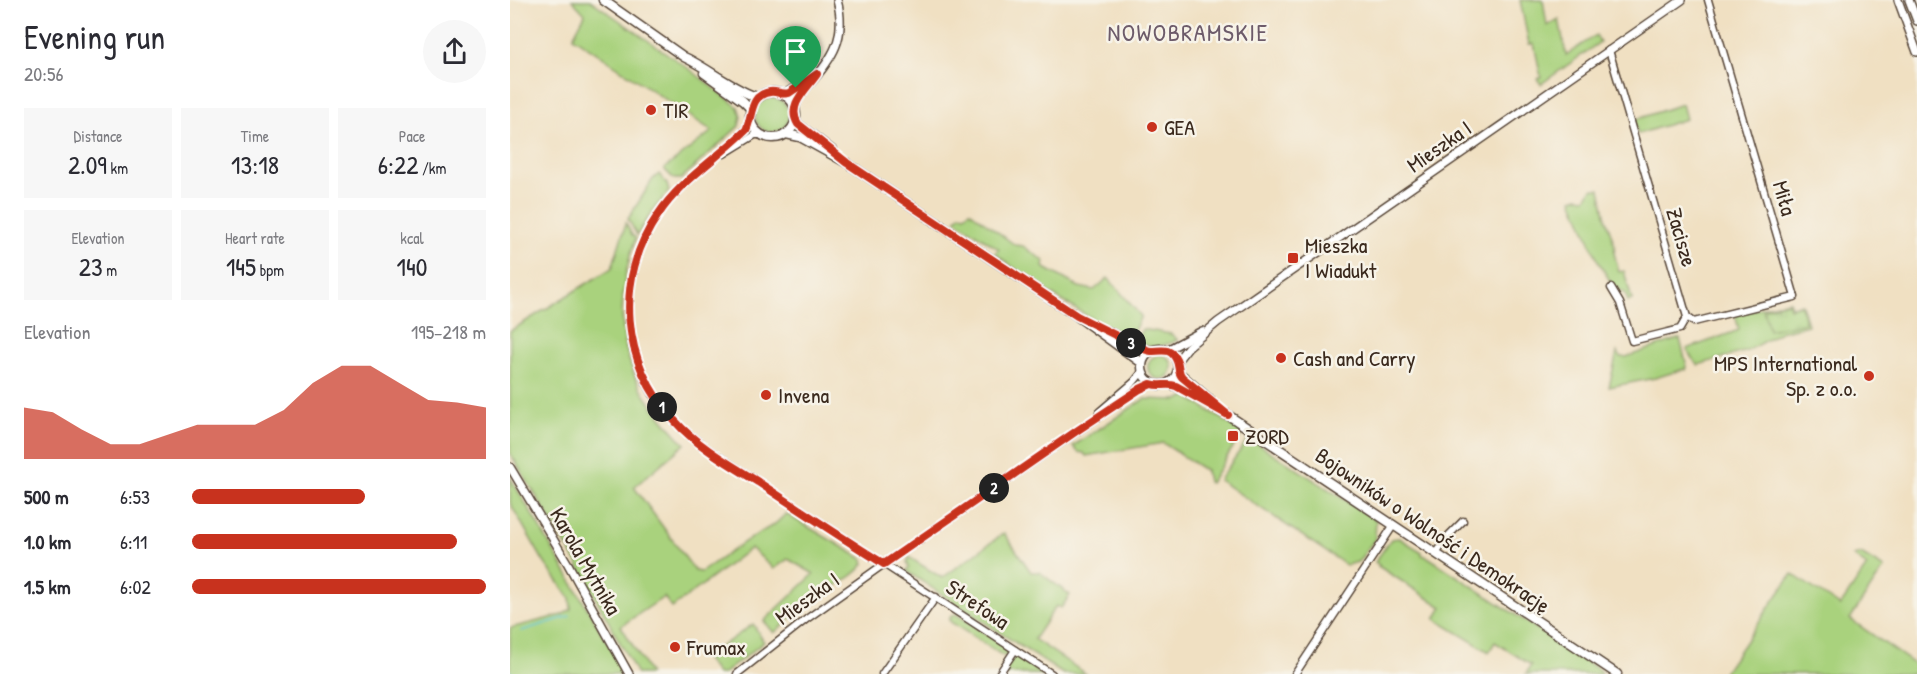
<!DOCTYPE html>
<html lang="en">
<head>
<meta charset="utf-8">
<style>
  body { margin:0; font-family:"Patrick Hand",sans-serif; background:#f7f7f7; color:#2b2b33; height:100vh; display:flex; flex-direction:column; font-size:22px; white-space:nowrap }
  * { box-sizing:border-box; margin:0 }
  p { font-size:20px; color:#7c7c81 }
  .icon { flex:none; width:33px; height:33px; fill:none; stroke:currentColor; stroke-width:2; stroke-linecap:round; stroke-linejoin:round }
  .map { position:relative; flex:1; overflow:hidden }
  .panel { display:flex; flex-direction:column; background:#fff; width:510px }
  .panel>* { flex:none }
  .pin { position:absolute; display:grid; place-items:center; width:51px; height:51px; color:#fff; margin:-62px -26px; border-radius:50% 50% 50% 0; rotate:-45deg; box-shadow:0 0 6px #0007 }
  .pin .icon { rotate:45deg }
  .km { position:absolute; width:30px; height:30px; margin:-15px; border-radius:50%; background:#222; color:#fff; font-size:16px; line-height:30px; text-align:center }
  .round { display:grid; place-items:center; flex:none; width:63px; height:63px; border-radius:32px; background:#f7f7f7 }
  .summary { display:flex; align-items:center; justify-content:space-between; height:102px; padding:0 24px }
  h1 { font-size:33px; font-weight:600; line-height:45px }
  .stats { display:grid; grid-template-columns:repeat(3,1fr); gap:9px; height:102px; padding:6px 24px }
  .stats div { display:grid; align-content:center; border-radius:0px; background:#f7f7f7; text-align:center }
  .stats b { font-size:26px; font-weight:600 }
  .stats small { font-size:16px; font-weight:400 }
  .stats p { font-size:16px }
  .chart { height:168px; padding:12px 24px }
  .chart p { display:flex; justify-content:space-between }
  .chart svg { width:100%; height:108px; margin-top:6px; fill:#c8321e; opacity:.7 }
  ul { padding:0 24px; list-style:none; font-size:20px }
  li { display:grid; grid-template-columns:96px 72px 1fr; align-items:center; height:45px }
  li i { height:15px; border-radius:8px; background:#c8321e }
  main { display:flex; flex:1; min-height:0 }
  .map>svg:first-child { display:block }
</style>
</head>
<body>
<main>
<section class="panel">
<div class="summary"><div><h1>Evening run</h1><p>20:56</p></div><a class="round"><svg class="icon" aria-label="share" viewBox="0 0 24 24"><path d="M12 15V3M7 8l5-5 5 5M5 13v7h14v-7"/></svg></a></div>
<div class="stats">
<div><p>Distance</p><b>2.09<small> km</small></b></div>
<div><p>Time</p><b>13:18</b></div>
<div><p>Pace</p><b>6:22<small> /km</small></b></div>
</div>
<div class="stats">
<div><p>Elevation</p><b>23<small> m</small></b></div>
<div><p>Heart rate</p><b>145<small> bpm</small></b></div>
<div><p>kcal</p><b>140</b></div>
</div>
<div class="chart"><p><span>Elevation</span>195–218 m</p>
<svg viewBox="0 0 160 44" preserveAspectRatio="none"><path d="M0 44V23L10 25L20 32L30 38L40 38L50 34L60 30L70 30L80 30L90 24L100 13L110 6L120 6L130 13L140 20L150 21L160 23V44z"/></svg>
</div>
<ul>
<li><b>500 m</b>6:53<i style="width:59%"></i></li>
<li><b>1.0 km</b>6:11<i style="width:90%"></i></li>
<li><b>1.5 km</b>6:02<i style="width:100%"></i></li>
</ul>
</section>
<div class="map">
<svg width="1407" height="674" viewBox="0 0 1407 674">
  <defs>
    <pattern id="park-tufts" width="24" height="20" patternUnits="userSpaceOnUse" patternTransform="scale(1.5)"><rect width="24" height="20" fill="#a9d27d"/><path d="M3 7l-1-3M5 7V3M7 7l1-3M15 17l-1-3M17 17v-4M19 17l1-3" fill="none" stroke="#92b46c"/></pattern>
  </defs>
  <rect width="100%" height="100%" fill="#f7f3e8"/>
  <filter id="ink" filterUnits="userSpaceOnUse"><feTurbulence type="fractalNoise" baseFrequency=".0167" numOctaves="2"/><feDisplacementMap in="SourceGraphic" scale="12" xChannelSelector="R" yChannelSelector="G"/><feConvolveMatrix kernelMatrix="1 2 1 2 8 2 1 2 1" color-interpolation-filters="sRGB"/></filter>
  <filter id="wash" filterUnits="userSpaceOnUse"><feTurbulence type="fractalNoise" baseFrequency=".008" numOctaves="4" result="noise"/><feDisplacementMap in="SourceGraphic" scale="24" xChannelSelector="R" yChannelSelector="G"/><feGaussianBlur stdDeviation="1.35" result="paint"/><feColorMatrix in="noise" values="0 0 0 0 0 0 0 0 0 0 0 0 0 0 0 0 0 1.4 0 .05"/><feComposite in="paint" operator="in"/></filter>
  <g filter="url(#wash)">
    <rect width="100%" height="100%" fill="#f0e0c2"/>
    <!-- green -->
    <g fill="#a9d27d" stroke="#727e4e" stroke-width="1.5">
      <polygon points="62,0 80,0 182,71 228,107 231,116 229,126 171,179 164,179 154,169 202,131 63,37 75,14"/>
      <polygon points="1010,0 1033,0 1037,26 1049,19 1056,55 1086,35 1090,42 1031,84 1027,79 1031,77 1024,44 1019,44"/>
      <circle cx="262" cy="115" r="17"/>
      <polygon points="1172,104 1176,119 1128,134 1124,120"/>
      <polygon points="149,174 157,184 159,191 144,209 127,235 118,219 143,179"/>
      <polygon points="1082,189 1090,189 1096,219 1105,246 1104,253 1109,272 1114,271 1122,300 1118,301 1115,293 1103,286 1088,261 1062,199 1068,197 1076,198"/>
      <path d="M460 211 505 245 513 246 534 261 533 267 569 287 584 290 598 278 631 316 620 339C573 315 526 287 485 253L489 249 445 220 451 214 455 215Z"/>
      <path d="M116 223 122 235 126 238C107 289 106 346 134 394 146 412 160 428 175 444L124 487 185 571 191 572 236 541 265 524 276 514 353 559 354 564C343 579 326 584 311 594 295 605 279 620 264 633L254 621 304 574 278 559 264 569 241 548 162 608 154 597 111 626 140 674H127L65 560 0 453V331L102 268Z"/>
      <polygon points="1279,301 1281,306 1292,304 1298,325 1270,332 1237,351 1188,365 1181,357 1177,349 1229,330 1225,314"/>
      <path d="M632 329 661 334 668 340C654 346 640 350 626 342Z"/>
      <polygon points="1168,339 1170,339 1177,367 1176,370 1174,369 1145,378 1099,387 1107,352 1111,357 1116,357"/>
      <circle cx="650" cy="367" r="12"/>
      <polygon points="676,396 731,431 731,435 700,483 698,482 696,471 653,443 576,456 574,453 568,452 563,446 634,399 668,400"/>
      <polygon points="739,438 866,520 865,539 848,562 836,565 709,480"/>
      <polygon points="0,477 116,674 0,674 0,628 52,615 61,609 60,598 34,562 0,503"/>
      <polygon points="494,533 521,572 529,572 560,595 551,608 546,606 524,639 576,674 553,674 396,571 399,568 397,562 399,557 432,578"/>
      <polygon points="889,538 912,552 912,555 918,557 1091,671 1091,674 1016,674 1021,665 985,642 979,652 925,619 932,607 868,566 869,565 865,562 881,539"/>
      <polygon points="1351,554 1374,568 1340,619 1407,666 1407,674 1213,674 1282,574 1330,606 1357,566 1343,556"/>
      <polygon points="446,614 497,648 500,651 499,655 493,656 442,623 439,620 441,616"/>
      <polygon points="243,624 254,642 213,674 207,674 195,658"/>
      <polygon points="504,656 510,657 533,674 503,674 500,672 498,674 492,674"/>
    </g>
    <!-- park -->
    <polygon fill="url(#park-tufts)" stroke="#727e4e" stroke-width="1.5" points="1278,302 1280,308 1291,305 1295,323 1259,330 1253,309"/>
    <g fill="none" stroke-linecap="round" stroke-linejoin="round">
      <!-- stream -->
      <g stroke="#58c2d4" stroke-width="1.5">
        <polyline points="11,631 60,616"/>
        <polyline points="0,671 2,674"/>
      </g>
    </g>
  </g>
  <g filter="url(#ink)">
    <g fill="none" stroke-linecap="round" stroke-linejoin="round">
      <!-- minor casing -->
      <g stroke="#564537" stroke-width="9">
        <g id="minor">
          <polyline points="1099,50 1177,317 1170,329 1122,341 1110,303 1101,288"/>
          <path d="M240 121C236 131 229 137 220 144 201 162 180 178 162 197 110 254 103 345 152 407 165 424 182 437 199 450L542 674"/>
          <polyline points="214,154 245,135 251,135"/>
          <polyline points="1177,317 1184,322 1285,297 1198,0"/>
          <polyline points="589,412 624,382 632,372"/>
          <polyline points="926,554 939,535 953,521"/>
          <polyline points="227,674 298,618 374,564 568,431 630,389 641,384"/>
          <polyline points="372,674 426,597"/>
          <polyline points="489,674 505,650"/>
          <polyline points="785,674 883,526"/>
        </g>
      </g>
      <!-- tertiary casing -->
      <g stroke="#564537" stroke-width="10">
        <g id="tertiary">
          <polyline points="1388,0 1407,52"/>
          <polyline points="1399,0 1407,21"/>
          <polyline points="273,95 305,75"/>
          <path d="M285 109C287 98 292 93 299 85 323 58 337 37 327 0"/>
          <polyline points="657,350 692,331"/>
          <polyline points="667,361 678,347 708,322 1172,0"/>
          <polyline points="0,467 58,564 119,674"/>
        </g>
      </g>
      <!-- secondary casing -->
      <g stroke="#564537" stroke-width="11">
        <g id="secondary">
          <path d="M93 0 174 57C193 65 233 96 249 97"/>
          <polyline points="194,73 233,101 241,109"/>
          <circle cx="263" cy="115" r="23"/>
          <polyline points="285,119 288,124 323,151"/>
          <polyline points="276,134 290,137 337,163 567,316 632,363"/>
          <polyline points="597,331 631,349 641,351"/>
          <circle cx="650" cy="367" r="18"/>
          <polyline points="668,372 700,400"/>
          <polyline points="659,384 672,388 718,415 1107,674"/>
        </g>
      </g>
      <!-- minor -->
      <use href="#minor" stroke="#fff" stroke-width="6"/>
      <!-- tertiary -->
      <use href="#tertiary" stroke="#fff" stroke-width="7"/>
      <!-- secondary -->
      <use href="#secondary" stroke="#fff" stroke-width="8"/>
    </g>
  </g>
  <g fill="none" stroke-linecap="round" stroke-linejoin="round" filter="url(#ink)">
    <!-- route casing -->
    <g stroke="#fff" stroke-width="12">
      <path id="route" d="M307 74C297 89 276 105 288 124L337 163 567 316 631 348C635 349 638 351 641 351 651 351 660 347 666 359 670 366 667 371 672 377L718 415 666 386C657 383 650 387 641 384L630 389 568 430 374 564C332 538 290 510 248 482 219 464 187 446 164 420 111 364 104 278 148 215 170 181 208 158 236 130 243 116 239 95 260 92 267 91 272 95 279 93Z"/>
    </g>
    <!-- route -->
    <use href="#route" stroke="#c8321e" stroke-width="8"/>
  </g>
  <!-- markers -->
  <g fill="#c8321e" stroke="#f7f3e8" stroke-width="2">
    <circle cx="141" cy="110" r="6"/>
    <circle cx="642" cy="127" r="6"/>
    <rect x="777" y="252" width="12" height="12" rx="3"/>
    <circle cx="771" cy="358" r="6"/>
    <circle cx="1359" cy="376" r="6"/>
    <circle cx="256" cy="395" r="6"/>
    <rect x="717" y="430" width="12" height="12" rx="3"/>
    <circle cx="165" cy="647" r="6"/>
  </g>
  <g text-anchor="middle" stroke-width="5" stroke-linejoin="round" paint-order="stroke">
    <!-- poi labels -->
    <g font-size="22" fill="#3b2a1e" stroke="#f7f3e8" text-anchor="start">
      <text x="153" y="118">TIR</text>
      <text x="654" y="135">GEA</text>
      <text x="795" y="253">Mieszka<tspan x="795" dy="25">I Wiadukt</tspan></text>
      <text x="783" y="366">Cash and Carry</text>
      <text x="1347" y="371" text-anchor="end">MPS International<tspan x="1347" dy="25">Sp. z o.o.</tspan></text>
      <text x="268" y="403">Invena</text>
      <text x="735" y="444">ZORD</text>
      <text x="177" y="655">Frumax</text>
    </g>
    <!-- street labels -->
    <g font-size="22" fill="#3b2a1e" stroke="#f7f3e8">
      <text transform="translate(929 146) rotate(-35)" y="8">Mieszka I</text>
      <text transform="translate(1275 198) rotate(74)" y="8">Miła</text>
      <text transform="translate(1172 237) rotate(74)" y="8">Zacisze</text>
      <text transform="translate(923 530) rotate(34)" y="8">Bojowników o Wolność i Demokrację</text>
      <text transform="translate(76 561) rotate(60)" y="8">Karola Mytnika</text>
      <text transform="translate(297 598) rotate(-36)" y="8">Mieszka I</text>
      <text transform="translate(468 604) rotate(34)" y="8">Strefowa</text>
    </g>
    <!-- neighbourhood labels -->
    <g font-size="24" letter-spacing="1.5" fill="#6d5b6a" stroke="#f7f3e8">
      <text x="678" y="41">NOWOBRAMSKIE</text>
    </g>
  </g>
</svg>
<div class="pin" style="left:286px;top:88px;background:#1e9e55"><svg class="icon" aria-label="arrive" viewBox="0 0 24 24"><path d="M6 21V4h12l-3 4 3 4H6"/></svg></div>
<b class="km" style="left:152px;top:407px">1</b>
<b class="km" style="left:484px;top:488px">2</b>
<b class="km" style="left:621px;top:343px">3</b>
</div>
</main>
</body>
</html>
